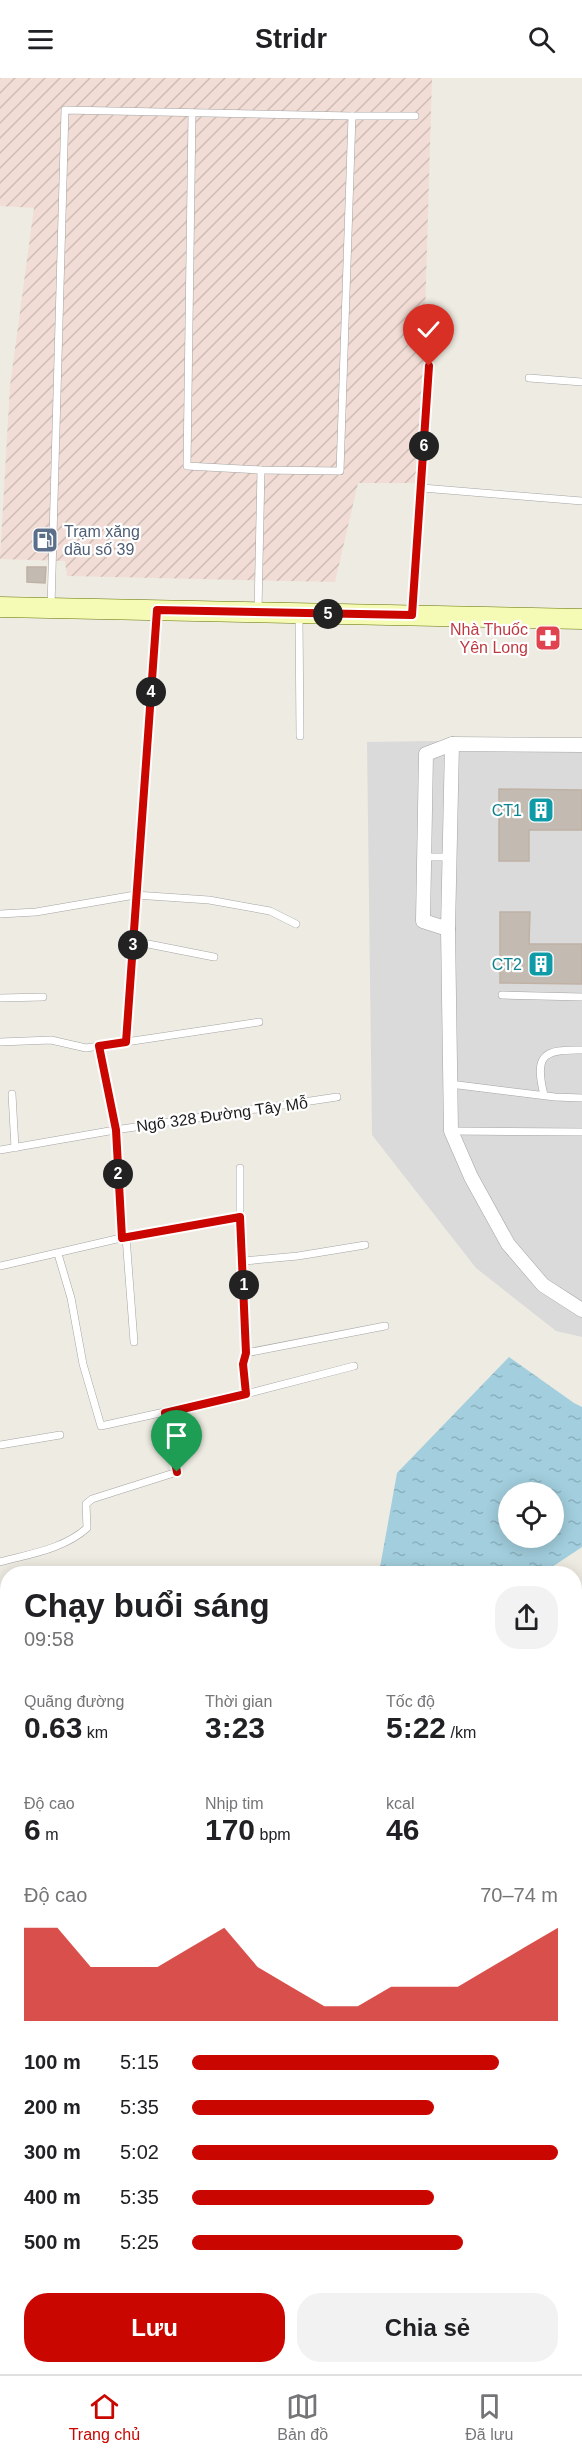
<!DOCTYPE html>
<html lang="vi">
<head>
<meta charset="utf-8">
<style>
  body { margin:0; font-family:Arial,sans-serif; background:#f2f2f2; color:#202124; height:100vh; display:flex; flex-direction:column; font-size:22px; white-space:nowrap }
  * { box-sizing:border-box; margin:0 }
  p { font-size:20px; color:#757577 }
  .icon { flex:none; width:33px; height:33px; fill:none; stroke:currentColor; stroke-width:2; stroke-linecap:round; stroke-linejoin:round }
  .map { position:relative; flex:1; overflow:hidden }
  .sheet { position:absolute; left:0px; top:1488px; width:582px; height:808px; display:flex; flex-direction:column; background:#fff; border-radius:24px 24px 0 0; box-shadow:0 3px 15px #0003 }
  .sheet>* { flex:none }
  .tools { position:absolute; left:498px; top:1404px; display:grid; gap:12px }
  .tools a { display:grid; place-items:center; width:66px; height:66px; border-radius:50%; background:#fff; box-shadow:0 3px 15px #0003; font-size:30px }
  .pin { position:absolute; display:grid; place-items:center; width:51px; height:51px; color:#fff; margin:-62px -26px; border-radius:50% 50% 50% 0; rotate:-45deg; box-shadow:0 0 6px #0007 }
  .pin .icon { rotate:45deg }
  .km { position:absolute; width:30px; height:30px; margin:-15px; border-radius:50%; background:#222; color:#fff; font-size:16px; line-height:30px; text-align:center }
  .round { display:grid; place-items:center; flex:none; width:63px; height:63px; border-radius:24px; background:#f2f2f2 }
  .headline { display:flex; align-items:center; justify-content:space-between; height:102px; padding:0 24px }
  h1 { font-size:33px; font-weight:700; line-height:45px }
  .figures { display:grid; grid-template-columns:repeat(3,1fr); gap:9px; height:102px; padding:6px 24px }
  .figures div { display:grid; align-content:center }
  .figures b { font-size:30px; font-weight:700 }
  .figures small { font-size:16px; font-weight:400 }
  .figures p { font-size:16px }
  .chart { height:168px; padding:12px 24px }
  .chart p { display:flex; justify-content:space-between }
  .chart svg { width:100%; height:108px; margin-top:6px; fill:#ca0600; opacity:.7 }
  .button { display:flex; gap:12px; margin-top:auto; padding:12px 24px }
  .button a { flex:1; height:69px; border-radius:24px; background:#ca0600; color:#fff; font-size:24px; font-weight:700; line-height:69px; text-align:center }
  .button a+a { background:#f2f2f2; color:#202124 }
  ul { padding:0 24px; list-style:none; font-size:20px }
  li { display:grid; grid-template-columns:96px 72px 1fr; align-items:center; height:45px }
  li i { height:15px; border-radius:8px; background:#ca0600 }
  header { display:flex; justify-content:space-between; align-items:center; height:78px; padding:0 24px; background:#fff; font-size:27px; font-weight:700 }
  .menu { display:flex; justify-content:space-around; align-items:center; height:84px; border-top:2px solid #e0e0e0; background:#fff; font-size:16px; color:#757577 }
  .menu a { display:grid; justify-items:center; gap:3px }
  .menu .current { color:#ca0600 }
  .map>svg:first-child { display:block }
</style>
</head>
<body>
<header><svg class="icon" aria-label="menu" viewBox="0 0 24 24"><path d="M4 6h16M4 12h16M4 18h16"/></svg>Stridr<svg class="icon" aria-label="search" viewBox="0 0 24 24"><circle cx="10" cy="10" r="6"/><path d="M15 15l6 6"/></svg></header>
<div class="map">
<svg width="582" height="2296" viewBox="0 0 582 2296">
  <defs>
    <pattern id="military-furrows" width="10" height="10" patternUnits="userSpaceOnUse" patternTransform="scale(1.5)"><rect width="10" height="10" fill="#f1ddd5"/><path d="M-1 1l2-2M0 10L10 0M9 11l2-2" fill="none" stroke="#cebdb6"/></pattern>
    <pattern id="water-ripples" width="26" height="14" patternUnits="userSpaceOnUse" patternTransform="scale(1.5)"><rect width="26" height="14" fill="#a2cedd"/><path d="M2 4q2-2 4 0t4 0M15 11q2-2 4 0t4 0" fill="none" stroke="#8bb0bd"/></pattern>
  </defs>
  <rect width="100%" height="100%" fill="#eeebe2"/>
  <!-- residential -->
  <polygon fill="#dbdada" points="582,661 582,1259 556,1253 476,1190 372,1057 367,664"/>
  <!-- military -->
  <polygon fill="url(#military-furrows)" points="0,0 432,0 420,405 358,405 335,504 67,498 65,483 0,481 10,308 34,130 0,128"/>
  <!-- water -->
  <path fill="url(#water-ripples)" fill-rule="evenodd" d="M509 1279 574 1325 582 1329V1469L543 1495H379L397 1395ZM508 1414H554V1460H508Z"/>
  <!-- building -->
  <g fill="#c3bab2" stroke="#c0b1a5" stroke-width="1.5">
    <polygon points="27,489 46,489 45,505 27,504"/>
    <polygon points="499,711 582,712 582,752 529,752 529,783 499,783"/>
    <polygon points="500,834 530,834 529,866 582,866 582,906 500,905"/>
  </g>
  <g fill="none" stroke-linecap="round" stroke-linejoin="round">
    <!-- lane casing -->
    <g stroke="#a4a4a4" stroke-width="8">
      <g id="lane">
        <polyline points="352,38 415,38"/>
        <polyline points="529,300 582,304"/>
        <polyline points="422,410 582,423"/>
        <polyline points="51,529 65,32 352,38 340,393 261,392 187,388 192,35"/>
        <polyline points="258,532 261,392"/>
        <polyline points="413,537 429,288"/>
        <polyline points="299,538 300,658"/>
        <polyline points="423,779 449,779"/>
        <polyline points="0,836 36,834 135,817 209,822 270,833 296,846"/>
        <polyline points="133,863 214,879"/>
        <polyline points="502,917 582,919"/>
        <polyline points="0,920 43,919"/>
        <polyline points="0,964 51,962 86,970 259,944"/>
        <polyline points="126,964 157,533"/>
        <polyline points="99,968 115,1052 121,1160"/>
        <polyline points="450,1006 555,1019 582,1020"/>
        <polyline points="12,1016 15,1070"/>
        <path d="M544 1017C534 977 543 971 582 972"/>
        <polyline points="451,1053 582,1054"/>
        <polyline points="0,1072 115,1052 337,1019"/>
        <polyline points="240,1090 240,1139"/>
        <polyline points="126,1159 134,1264"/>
        <polyline points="58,1176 71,1220 83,1286 101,1348 246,1316 354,1288"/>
        <polyline points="244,1183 298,1178 365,1167"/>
        <polyline points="0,1188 121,1160 240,1139 246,1275 243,1285 246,1316"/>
        <polyline points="246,1275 385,1248"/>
        <polyline points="0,1367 60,1357"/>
        <path d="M0 1484C29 1476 64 1471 87 1450L86 1426 92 1421 177 1394 165 1335"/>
        <polyline points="574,1739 582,1737"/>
        <polyline points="574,1800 582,1797"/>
        <polyline points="574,1879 582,1877"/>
        <polyline points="574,1951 582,1952"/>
        <polyline points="574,2021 582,2017"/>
        <polyline points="0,2148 8,2148"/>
        <polyline points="574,2199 582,2199"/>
        <polyline points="82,2296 84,2289"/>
        <polyline points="285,2296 291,2289"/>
        <polyline points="423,2296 427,2289"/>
        <polyline points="511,2296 514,2289"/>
      </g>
    </g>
    <!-- street casing -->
    <g stroke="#a4a4a4" stroke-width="15">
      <g id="street">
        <polyline points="452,666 448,851 451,1053 471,1099 508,1166 543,1207 582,1232"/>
        <polyline points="448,851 423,843 426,676 452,666 582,667"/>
      </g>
    </g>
    <!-- secondary casing -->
    <g stroke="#657503" stroke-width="21">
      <polyline id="secondary" points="0,529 582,541"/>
    </g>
    <!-- lane -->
    <use href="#lane" stroke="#fff" stroke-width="7"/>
    <!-- street -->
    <use href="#street" stroke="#fff" stroke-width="14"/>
    <!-- secondary -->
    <use href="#secondary" stroke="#f5fab5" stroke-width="20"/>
  </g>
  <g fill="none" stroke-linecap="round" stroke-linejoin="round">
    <!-- route casing -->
    <g stroke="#fff" stroke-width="12">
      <polyline id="route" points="177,1394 165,1335 246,1316 243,1286 246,1275 240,1139 122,1160 116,1052 99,968 126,964 157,532 412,537 429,288"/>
    </g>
    <!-- route -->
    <use href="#route" stroke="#ca0600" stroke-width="8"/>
  </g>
  <!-- icons -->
  <defs>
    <g id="fuel-square" transform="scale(1.35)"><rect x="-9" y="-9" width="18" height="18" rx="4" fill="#5c6f8a" stroke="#fff"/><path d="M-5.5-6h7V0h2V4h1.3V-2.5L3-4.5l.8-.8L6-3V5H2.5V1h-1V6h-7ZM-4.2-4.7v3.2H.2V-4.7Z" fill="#fff"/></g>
    <g id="pharmacy-square" transform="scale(1.35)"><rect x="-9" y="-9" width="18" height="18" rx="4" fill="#e0444e" stroke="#fff"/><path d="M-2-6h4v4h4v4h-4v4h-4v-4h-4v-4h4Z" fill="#fff"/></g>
    <g id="building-square" transform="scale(1.35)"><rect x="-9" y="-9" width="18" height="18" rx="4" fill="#0f9aa8" stroke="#fff"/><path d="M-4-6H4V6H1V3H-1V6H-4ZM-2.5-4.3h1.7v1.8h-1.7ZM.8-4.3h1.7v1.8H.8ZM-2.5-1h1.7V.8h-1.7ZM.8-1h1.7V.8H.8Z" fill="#fff"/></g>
  </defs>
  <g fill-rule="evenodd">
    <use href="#fuel-square" x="45" y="462"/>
    <use href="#pharmacy-square" x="548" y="560"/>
    <use href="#building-square" x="541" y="732"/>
    <use href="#building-square" x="541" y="886"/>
  </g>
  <g text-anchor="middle" stroke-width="4.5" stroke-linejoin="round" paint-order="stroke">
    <!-- service labels -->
    <g font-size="16" fill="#4e5e75" stroke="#fff" text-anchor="start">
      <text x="64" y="459">Trạm xăng<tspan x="64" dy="18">dầu số 39</tspan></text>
    </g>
    <!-- health labels -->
    <g font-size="16" fill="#be3a42" stroke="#fff" text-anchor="end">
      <text x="528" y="557">Nhà Thuốc<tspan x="528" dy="18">Yên Long</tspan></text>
    </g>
    <!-- culture labels -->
    <g font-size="16" fill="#0d838f" stroke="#fff" text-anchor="end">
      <text x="522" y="738">CT1</text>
      <text x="522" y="892">CT2</text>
    </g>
    <!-- street labels -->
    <g font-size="16" fill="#1d1d1d" stroke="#fff">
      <text transform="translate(222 1036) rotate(-8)" y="6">Ngõ 328 Đường Tây Mỗ</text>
    </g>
  </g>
</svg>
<div class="tools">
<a><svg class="icon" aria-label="locate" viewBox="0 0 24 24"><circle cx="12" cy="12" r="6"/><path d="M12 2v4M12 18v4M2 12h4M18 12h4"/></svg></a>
</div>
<div class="pin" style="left:177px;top:1394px;background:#1e9e55"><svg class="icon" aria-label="arrive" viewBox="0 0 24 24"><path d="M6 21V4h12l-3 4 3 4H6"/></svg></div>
<div class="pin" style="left:429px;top:288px;background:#d93025"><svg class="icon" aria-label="check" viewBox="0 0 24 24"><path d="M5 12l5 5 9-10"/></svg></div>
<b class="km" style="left:244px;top:1207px">1</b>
<b class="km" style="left:118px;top:1096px">2</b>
<b class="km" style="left:133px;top:867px">3</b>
<b class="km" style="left:151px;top:614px">4</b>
<b class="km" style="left:328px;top:536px">5</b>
<b class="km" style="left:424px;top:368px">6</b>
<section class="sheet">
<div class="headline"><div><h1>Chạy buổi sáng</h1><p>09:58</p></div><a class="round"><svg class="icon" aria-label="share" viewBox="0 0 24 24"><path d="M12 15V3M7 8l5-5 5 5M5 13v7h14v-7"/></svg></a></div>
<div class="figures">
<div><p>Quãng đường</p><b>0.63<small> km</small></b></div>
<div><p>Thời gian</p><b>3:23</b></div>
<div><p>Tốc độ</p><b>5:22<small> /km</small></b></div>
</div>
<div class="figures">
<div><p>Độ cao</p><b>6<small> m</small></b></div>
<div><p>Nhịp tim</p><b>170<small> bpm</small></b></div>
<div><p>kcal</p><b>46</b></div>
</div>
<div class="chart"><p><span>Độ cao</span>70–74 m</p>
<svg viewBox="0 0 160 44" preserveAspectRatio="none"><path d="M0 44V6L10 6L20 22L30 22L40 22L50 14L60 6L70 22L80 30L90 38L100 38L110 30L120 30L130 30L140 22L150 14L160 6V44z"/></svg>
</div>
<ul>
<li><b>100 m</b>5:15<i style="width:84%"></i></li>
<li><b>200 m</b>5:35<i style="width:66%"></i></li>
<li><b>300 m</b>5:02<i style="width:100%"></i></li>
<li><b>400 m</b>5:35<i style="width:66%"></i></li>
<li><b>500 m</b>5:25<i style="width:74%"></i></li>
</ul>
<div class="button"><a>Lưu</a><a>Chia sẻ</a></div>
</section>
</div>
<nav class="menu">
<a class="current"><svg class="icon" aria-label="home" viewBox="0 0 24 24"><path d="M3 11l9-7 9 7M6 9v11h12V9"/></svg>Trang chủ</a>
<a><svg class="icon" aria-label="map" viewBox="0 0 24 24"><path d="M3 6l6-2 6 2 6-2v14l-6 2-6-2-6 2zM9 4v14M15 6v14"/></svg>Bản đồ</a>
<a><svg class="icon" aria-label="saved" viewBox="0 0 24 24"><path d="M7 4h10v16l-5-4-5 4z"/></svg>Đã lưu</a>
</nav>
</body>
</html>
